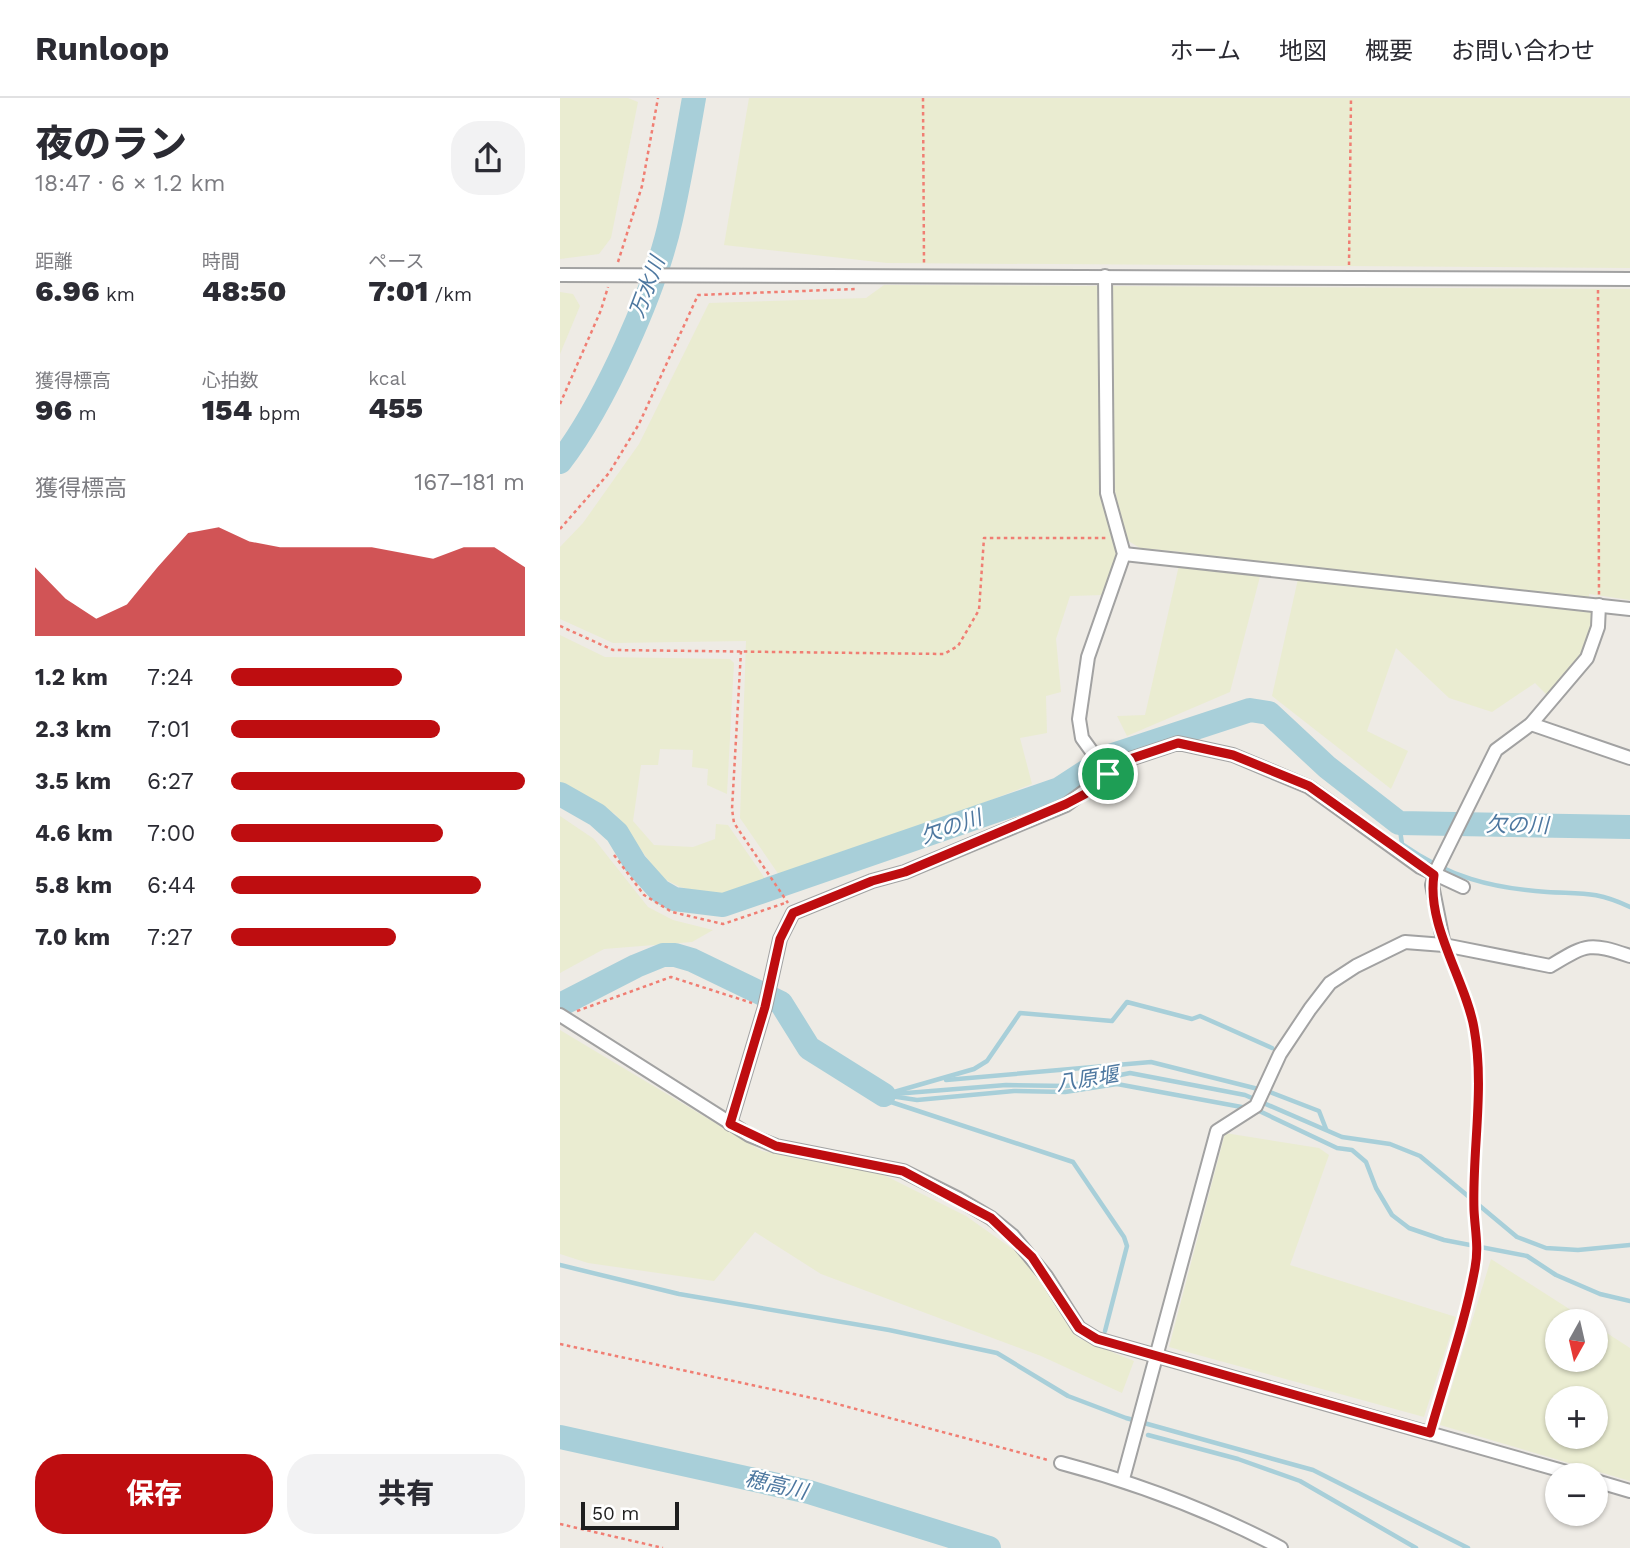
<!DOCTYPE html>
<html lang="ja">
<head>
<meta charset="utf-8">
<style>
  body { margin:0; font-family:"Work Sans","Noto Sans JP",sans-serif; background:#f2f2f3; color:#2b2b33; height:100vh; display:flex; flex-direction:column; font-size:26px; white-space:nowrap }
  * { box-sizing:border-box; margin:0 }
  p { font-size:23px; color:#7c7c81 }
  .icon { flex:none; width:38px; height:38px; fill:none; stroke:currentColor; stroke-width:2; stroke-linecap:round; stroke-linejoin:round }
  .map { position:relative; flex:1; overflow:hidden }
  .panel { display:flex; flex-direction:column; background:#fff; width:560px }
  .panel>* { flex:none }
  .needle { width:46px; rotate:188deg }
  .fabs { position:absolute; left:985px; top:1211px; display:grid; gap:14px }
  .fabs a { display:grid; place-items:center; width:63px; height:63px; border-radius:50%; background:#fff; box-shadow:0 2px 5px #0004; font-size:35px }
  .scale { position:absolute; left:21px; bottom:18px; width:98px; box-sizing:border-box; padding-left:7px; border:4px solid #1e1e1e; border-top:0; font-size:19px; line-height:24px; white-space:nowrap; color:#1e1e1e; -webkit-text-stroke:5px #fff; paint-order:stroke }
  .pin { position:absolute; display:grid; place-items:center; width:60px; height:60px; color:#fff; margin:-30px; border:4px solid #fff; border-radius:50%; box-shadow:0 2px 7px #0007 }
  .round { display:grid; place-items:center; flex:none; width:74px; height:74px; border-radius:28px; background:#f2f2f3 }
  .headline { display:flex; align-items:center; justify-content:space-between; height:119px; padding:0 35px }
  h1 { font-size:38px; font-weight:800; line-height:52px }
  .metrics { display:grid; grid-template-columns:repeat(3,1fr); gap:10px; height:119px; padding:7px 35px }
  .metrics div { display:grid; align-content:center }
  .metrics b { font-size:30px; font-weight:800 }
  .metrics small { font-size:19px; font-weight:400 }
  .metrics p { font-size:19px }
  .chart { height:196px; padding:14px 35px }
  .chart p { display:flex; justify-content:space-between }
  .chart svg { width:100%; height:126px; margin-top:7px; fill:#be0d10; opacity:.7 }
  .cta { display:flex; gap:14px; margin-top:auto; padding:14px 35px }
  .cta a { flex:1; height:80px; border-radius:28px; background:#be0d10; color:#fff; font-size:28px; font-weight:800; line-height:80px; text-align:center }
  .cta a+a { background:#f2f2f3; color:#2b2b33 }
  ul { padding:0 35px; list-style:none; font-size:23px }
  li { display:grid; grid-template-columns:112px 84px 1fr; align-items:center; height:52px }
  li i { height:18px; border-radius:9px; background:#be0d10 }
  header { display:flex; align-items:center; gap:42px; box-sizing:border-box; height:98px; padding:0 35px; background:#fff; border-bottom:2px solid #e1e1e2 }
  header strong { font-size:33px }
  nav { display:flex; gap:38px; margin-inline-start:auto; font-size:24px }
  main { display:flex; flex:1; min-height:0 }
  .map>svg:first-child { display:block }
</style>
</head>
<body>
<header>
<strong>Runloop</strong>
<nav><a>ホーム</a><a>地図</a><a>概要</a><a>お問い合わせ</a></nav>
</header>
<main>
<section class="panel">
<div class="headline"><div><h1>夜のラン</h1><p>18:47 · 6 × 1.2 km</p></div><a class="round"><svg class="icon" aria-label="share" viewBox="0 0 24 24"><path d="M12 15V3M7 8l5-5 5 5M5 13v7h14v-7"/></svg></a></div>
<div class="metrics">
<div><p>距離</p><b>6.96<small> km</small></b></div>
<div><p>時間</p><b>48:50</b></div>
<div><p>ペース</p><b>7:01<small> /km</small></b></div>
</div>
<div class="metrics">
<div><p>獲得標高</p><b>96<small> m</small></b></div>
<div><p>心拍数</p><b>154<small> bpm</small></b></div>
<div><p>kcal</p><b>455</b></div>
</div>
<div class="chart"><p><span>獲得標高</span>167–181 m</p>
<svg viewBox="0 0 160 44" preserveAspectRatio="none"><path d="M0 44V20L10 31L20 38L30 33L40 20L50 8L60 6L70 11L80 13L90 13L100 13L110 13L120 15L130 17L140 13L150 13L160 20V44z"/></svg>
</div>
<ul>
<li><b>1.2 km</b>7:24<i style="width:58%"></i></li>
<li><b>2.3 km</b>7:01<i style="width:71%"></i></li>
<li><b>3.5 km</b>6:27<i style="width:100%"></i></li>
<li><b>4.6 km</b>7:00<i style="width:72%"></i></li>
<li><b>5.8 km</b>6:44<i style="width:85%"></i></li>
<li><b>7.0 km</b>7:27<i style="width:56%"></i></li>
</ul>
<div class="cta"><a>保存</a><a>共有</a></div>
</section>
<div class="map">
<svg width="1070" height="1450" viewBox="0 0 1070 1450">
  <rect width="100%" height="100%" fill="#eeebe5"/>
  <!-- farmland -->
  <g fill="#eaecd1" fill-rule="evenodd">
    <polygon points="0,0 68,0 78,4 51,140 39,156 0,161"/>
    <polygon points="189,0 1070,0 1070,170 327,165 164,147"/>
    <polygon points="324,187 539,188 539,388 557,456 544,497 510,498 496,541 501,594 486,598 487,635 460,640 472,686 351,733 219,777 180,720 186,543 53,545 0,521 0,449 23,425 79,346 149,205 306,200"/>
    <polygon points="551,188 1070,191 1070,502 1029,496 1033,529 1023,557 988,598 975,585 932,614 889,600 836,550 807,633 848,653 831,691 712,598 740,472 703,467 670,594 567,638 557,618 585,617 622,454 580,450 565,441 554,388"/>
    <polygon points="0,194 13,196 20,208 0,256"/>
    <polygon points="0,537 45,559 170,561 174,565 167,696 147,687 148,671 132,669 133,652 100,651 98,667 81,667 73,723 94,747 133,749 155,741 156,726 168,727 206,782 163,796 151,797 120,789 104,781 92,767 55,716 0,686"/>
    <polygon points="0,718 34,741 88,809 113,822 153,832 132,844 44,851 0,875"/>
    <polygon points="0,932 202,1053 320,1075 406,1118 464,1159 518,1240 574,1263 562,1295 481,1258 261,1176 195,1134 154,1183 28,1165 0,1156"/>
    <polygon points="665,1035 759,1050 769,1057 730,1167 896,1219 864,1319 609,1249"/>
    <path d="M931 1161 1028 1223H998V1262H1036V1228L1070 1250V1383L880 1327ZM998 1300H1036V1339H998Z"/>
  </g>
  <g fill="none" stroke-linecap="round" stroke-linejoin="round">
    <!-- stream -->
    <g stroke="#a8cfd9" stroke-width="4.5">
      <path d="M839 725 842 746C889 779 930 790 987 794 1023 796 1036 793 1070 809"/>
      <polyline points="386,982 591,964 710,994 759,1013 766,1031"/>
      <polyline points="334,994 414,971 427,963 460,915 552,923 567,904 632,921 640,918 712,950"/>
      <polyline points="334,996 446,987 507,988 570,975 685,997 782,1039 830,1046 860,1058 957,1139 986,1150 1018,1152 1070,1147"/>
      <polyline points="324,997 357,1002 454,993 505,994 557,986 687,1010"/>
      <polyline points="324,998 331,1004 513,1064 564,1139 567,1148 545,1233"/>
      <polyline points="695,1011 777,1050 792,1052 806,1064 816,1090 832,1117 849,1130 884,1142 967,1158 996,1177 1040,1196 1070,1203"/>
      <polyline points="0,1167 119,1196 329,1232 437,1255 508,1298 566,1320 753,1372 908,1450"/>
      <polyline points="588,1337 678,1361 740,1383 856,1450"/>
    </g>
    <!-- river -->
    <g stroke="#a8cfd9" stroke-width="24">
      <path d="M0 364C44 307 96 191 111 121 120 81 127 40 134 0"/>
      <polyline points="0,696 37,717 57,735 75,765 100,793 114,801 163,807 499,691 550,658 690,612 709,615 767,669 839,725 1070,729"/>
      <polyline points="0,907 76,868 103,857 115,857 132,862 221,905 249,950 324,997"/>
      <polyline points="0,1339 249,1394 429,1450"/>
    </g>
    <!-- minor casing -->
    <g stroke="#a2a2a2" stroke-width="16">
      <g id="minor">
        <polyline points="0,177 1070,181"/>
        <polyline points="545,178 547,395 564,456 528,559 519,621 522,640 548,676"/>
        <polyline points="564,456 1070,511"/>
        <polyline points="971,626 1070,660"/>
        <polyline points="884,847 872,787 876,773 936,652 971,626 1027,560 1038,529 1039,507"/>
        <polyline points="0,917 189,1037 216,1048 343,1073 397,1100 431,1120 453,1138 486,1178 519,1230 537,1241 1017,1377"/>
        <polyline points="170,1026 205,909 220,841 233,815 312,783 345,774 506,707 567,662 618,645 673,657 749,689 860,769 903,789"/>
        <path d="M501 1365C580 1386 649 1412 721 1450"/>
        <path d="M563 1381 657 1033 696 1008 720 956 750 911 770 885 796 868 845 844 884 847 990 868C1027 846 1028 844 1070 858"/>
        <polyline points="1036,1383 1070,1393"/>
      </g>
    </g>
    <!-- path -->
    <g stroke="#f07e73" stroke-width="2.5" stroke-dasharray="3.5 3.5" stroke-linecap="butt">
      <polyline points="363,0 364,165"/>
      <polyline points="58,164 82,88 98,0"/>
      <polyline points="789,167 791,0"/>
      <polyline points="1038,192 1039,497"/>
      <polyline points="0,306 41,212 48,189"/>
      <polyline points="0,431 49,375 79,326 138,197 295,191"/>
      <polyline points="0,528 53,552 384,556 398,548 419,512 424,440 548,440"/>
      <polyline points="181,553 172,711 174,725 228,805"/>
      <polyline points="54,757 84,797 112,814 163,826 225,805"/>
      <polyline points="17,913 111,879 192,905"/>
      <polyline points="0,1246 262,1302 488,1362"/>
      <polyline points="873,1322 915,1171 918,1140 914,1113 918,997 914,930 889,860"/>
      <polyline points="0,1426 103,1450"/>
    </g>
    <!-- minor -->
    <use href="#minor" stroke="#fff" stroke-width="12"/>
  </g>
  <g fill="none" stroke-linecap="round" stroke-linejoin="round">
    <!-- route casing -->
    <g stroke="#fff" stroke-width="14">
      <path id="route" d="M618 645 673 657 749 688 874 777C866 827 906 883 914 930 925 990 912 1052 914 1112 915 1132 919 1150 915 1170 905 1225 885 1281 870 1335L537 1241 519 1230 472 1159 431 1120 343 1073 216 1048 170 1026 205 909 220 841 233 815 312 783 345 774 506 706 525 696 567 662Z"/>
    </g>
    <!-- route -->
    <use href="#route" stroke="#be0d10" stroke-width="9"/>
  </g>
  <g text-anchor="middle" stroke-width="5" stroke-linejoin="round" paint-order="stroke">
    <!-- water labels -->
    <g font-size="21" font-style="italic" fill="#4e78a0" stroke="#fff">
      <text transform="translate(87 189) rotate(-69)" y="7">万水川</text>
      <text transform="translate(957 727) rotate(1)" y="7">欠の川</text>
      <text transform="translate(391 729) rotate(-19)" y="7">欠の川</text>
      <text transform="translate(527 981) rotate(-9)" y="7">八原堰</text>
      <text transform="translate(216 1387) rotate(13)" y="7">穂高川</text>
    </g>
  </g>
</svg>
<div class="fabs">
<a><svg class="needle" viewBox="-14 -14 28 28"><path d="M0-13l5 13h-10z" fill="#e53935"/><path d="M0 13l5-13h-10z" fill="#7c7c81"/></svg></a>
<a>+</a>
<a>−</a>
</div>
<div class="scale">50 m</div>
<div class="pin" style="left:548px;top:676px;background:#1e9e55"><svg class="icon" aria-label="arrive" viewBox="0 0 24 24"><path d="M6 21V4h12l-3 4 3 4H6"/></svg></div>
</div>
</main>
</body>
</html>
